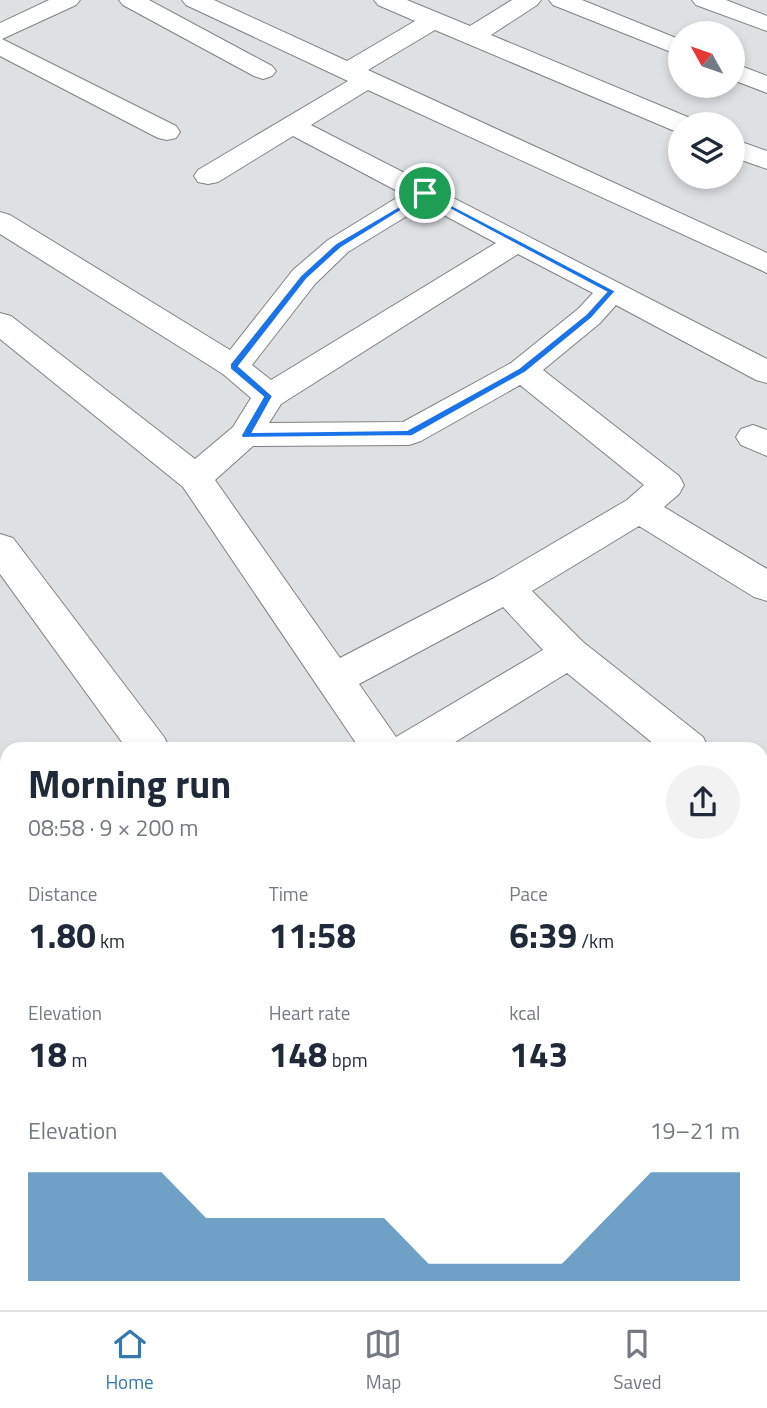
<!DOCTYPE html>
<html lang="en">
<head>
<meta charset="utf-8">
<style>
  body { margin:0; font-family:"Titillium Web",sans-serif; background:#f2f2f3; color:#1f2937; height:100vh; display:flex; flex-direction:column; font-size:26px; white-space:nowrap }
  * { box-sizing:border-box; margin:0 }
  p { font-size:23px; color:#747a83 }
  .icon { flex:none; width:38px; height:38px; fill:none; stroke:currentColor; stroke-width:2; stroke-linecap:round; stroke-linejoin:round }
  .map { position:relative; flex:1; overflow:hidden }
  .drawer { position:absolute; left:0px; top:742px; width:768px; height:569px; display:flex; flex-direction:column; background:#fff; border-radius:21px 21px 0 0; box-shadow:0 4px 10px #0003 }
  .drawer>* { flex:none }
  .needle { width:46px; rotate:310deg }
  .buttons { position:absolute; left:668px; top:21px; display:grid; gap:14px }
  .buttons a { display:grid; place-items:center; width:77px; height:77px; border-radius:50%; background:#fff; box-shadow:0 4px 10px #0003; font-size:35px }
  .pin { position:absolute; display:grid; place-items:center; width:60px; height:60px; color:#fff; margin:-30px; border:4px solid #fff; border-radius:50%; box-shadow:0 2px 7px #0007 }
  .round { display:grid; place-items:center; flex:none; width:74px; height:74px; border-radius:37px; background:#f2f2f3 }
  .head { display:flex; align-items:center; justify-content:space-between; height:119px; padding:0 28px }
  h1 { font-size:38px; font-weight:700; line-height:52px }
  .stats { display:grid; grid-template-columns:repeat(3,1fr); gap:10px; height:119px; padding:7px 28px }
  .stats div { display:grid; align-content:center }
  .stats b { font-size:35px; font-weight:700 }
  .stats small { font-size:19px; font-weight:400 }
  .stats p { font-size:19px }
  .chart { height:196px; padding:14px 28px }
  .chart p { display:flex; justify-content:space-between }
  .chart svg { width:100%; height:126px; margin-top:7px; fill:#3379ae; opacity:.7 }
  .dock { display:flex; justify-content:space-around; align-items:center; height:98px; border-top:2px solid #e0e1e3; background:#fff; font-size:19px; color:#747a83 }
  .dock a { display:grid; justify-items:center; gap:4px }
  .dock .active { color:#3379ae }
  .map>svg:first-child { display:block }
</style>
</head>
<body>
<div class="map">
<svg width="767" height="1310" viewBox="0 0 767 1310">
  <rect width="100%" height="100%" fill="#dee1e4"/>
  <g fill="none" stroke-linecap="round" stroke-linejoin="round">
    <!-- street casing -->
    <g stroke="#7e8183" stroke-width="2">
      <g id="street">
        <polygon points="49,0 80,0 76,5 2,39 176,126 180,132 176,138 167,140 158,138 0,56 0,23"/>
        <polygon points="119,0 149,0 272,66 276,71 272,76 263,79 254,76 123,5"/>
        <path d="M182 0H214L347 61 415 21 378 5 374 0H407L470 26 512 0H541L537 5 491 35 690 118 694 124H681V132L672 130 435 30 368 70 767 253V273L368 90 311 125 767 359V383L756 380 616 305 600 323 543 370 679 476 684 485 679 494 664 507 767 569V601L754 597 639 526 532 591 583 642 703 737 709 749H660L567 673 444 749H360L183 487 0 339V313L11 316 195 459 233 427 251 398 223 374 0 234V212L10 215 230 350 293 270 328 240 403 194 293 136 218 182 208 184 198 182 194 176 198 170 348 81 186 5ZM425 205 496 243 271 380 252 365 315 284 348 252ZM518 254 593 293 578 309 511 363 403 422 269 423 281 404ZM520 385 644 485 627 500 494 578 340 658 215 480 253 446 409 445 421 441ZM503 607 543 650 396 737 359 684Z"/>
        <polygon points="549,0 582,0 681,40 681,56 553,5"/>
        <polygon points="692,0 726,0 767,16 767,31 696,5"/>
        <polygon points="733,63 767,76 767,93 733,80"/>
        <polygon points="733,139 767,151 767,169 733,157"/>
        <polygon points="753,425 767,430 767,456 741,445 736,437 741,429"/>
        <polygon points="0,534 13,538 164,737 170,749 127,749 0,574"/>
        <polygon points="761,789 767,791 767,829 761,827"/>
        <polygon points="767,920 767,967 761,970 761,923"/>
        <polygon points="761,1265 767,1267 767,1310 743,1310 740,1304 761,1304"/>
      </g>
    </g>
    <!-- street -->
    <use href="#street" fill="#fff" fill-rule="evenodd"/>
  </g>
  <!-- route -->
  <path fill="#1a73e8" stroke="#fff" stroke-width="2" fill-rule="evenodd" d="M425 191 616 291 592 318 526 372 412 436 242 438 241 435 263 397 230 369V364L301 275 335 244ZM425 196 606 292 586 314 519 368 407 430 253 432 273 396 239 366 307 279 341 248Z"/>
</svg>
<div class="buttons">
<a><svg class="needle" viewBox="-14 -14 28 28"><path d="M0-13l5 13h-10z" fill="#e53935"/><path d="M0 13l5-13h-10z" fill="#747a83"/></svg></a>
<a><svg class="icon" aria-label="layers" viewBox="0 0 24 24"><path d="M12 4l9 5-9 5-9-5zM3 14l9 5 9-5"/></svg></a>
</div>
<div class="pin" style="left:425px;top:193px;background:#1e9e55"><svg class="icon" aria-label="arrive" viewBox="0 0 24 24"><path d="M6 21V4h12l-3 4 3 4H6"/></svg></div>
<section class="drawer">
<div class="head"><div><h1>Morning run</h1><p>08:58 · 9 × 200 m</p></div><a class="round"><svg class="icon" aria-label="share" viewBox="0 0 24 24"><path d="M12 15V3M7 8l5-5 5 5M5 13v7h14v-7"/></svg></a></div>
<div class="stats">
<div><p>Distance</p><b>1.80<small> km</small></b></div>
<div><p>Time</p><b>11:58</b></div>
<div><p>Pace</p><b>6:39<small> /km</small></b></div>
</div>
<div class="stats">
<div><p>Elevation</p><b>18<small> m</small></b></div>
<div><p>Heart rate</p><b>148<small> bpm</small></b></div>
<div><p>kcal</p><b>143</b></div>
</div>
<div class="chart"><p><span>Elevation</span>19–21 m</p>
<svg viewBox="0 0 160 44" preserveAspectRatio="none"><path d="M0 44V6L10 6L20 6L30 6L40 22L50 22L60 22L70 22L80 22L90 38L100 38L110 38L120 38L130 22L140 6L150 6L160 6V44z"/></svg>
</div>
</section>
</div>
<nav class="dock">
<a class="active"><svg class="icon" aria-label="home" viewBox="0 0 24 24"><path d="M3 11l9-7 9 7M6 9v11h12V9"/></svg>Home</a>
<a><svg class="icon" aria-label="map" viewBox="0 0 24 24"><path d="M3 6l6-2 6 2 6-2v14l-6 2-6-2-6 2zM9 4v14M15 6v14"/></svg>Map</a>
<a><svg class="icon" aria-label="saved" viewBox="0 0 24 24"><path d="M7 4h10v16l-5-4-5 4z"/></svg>Saved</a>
</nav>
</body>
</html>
